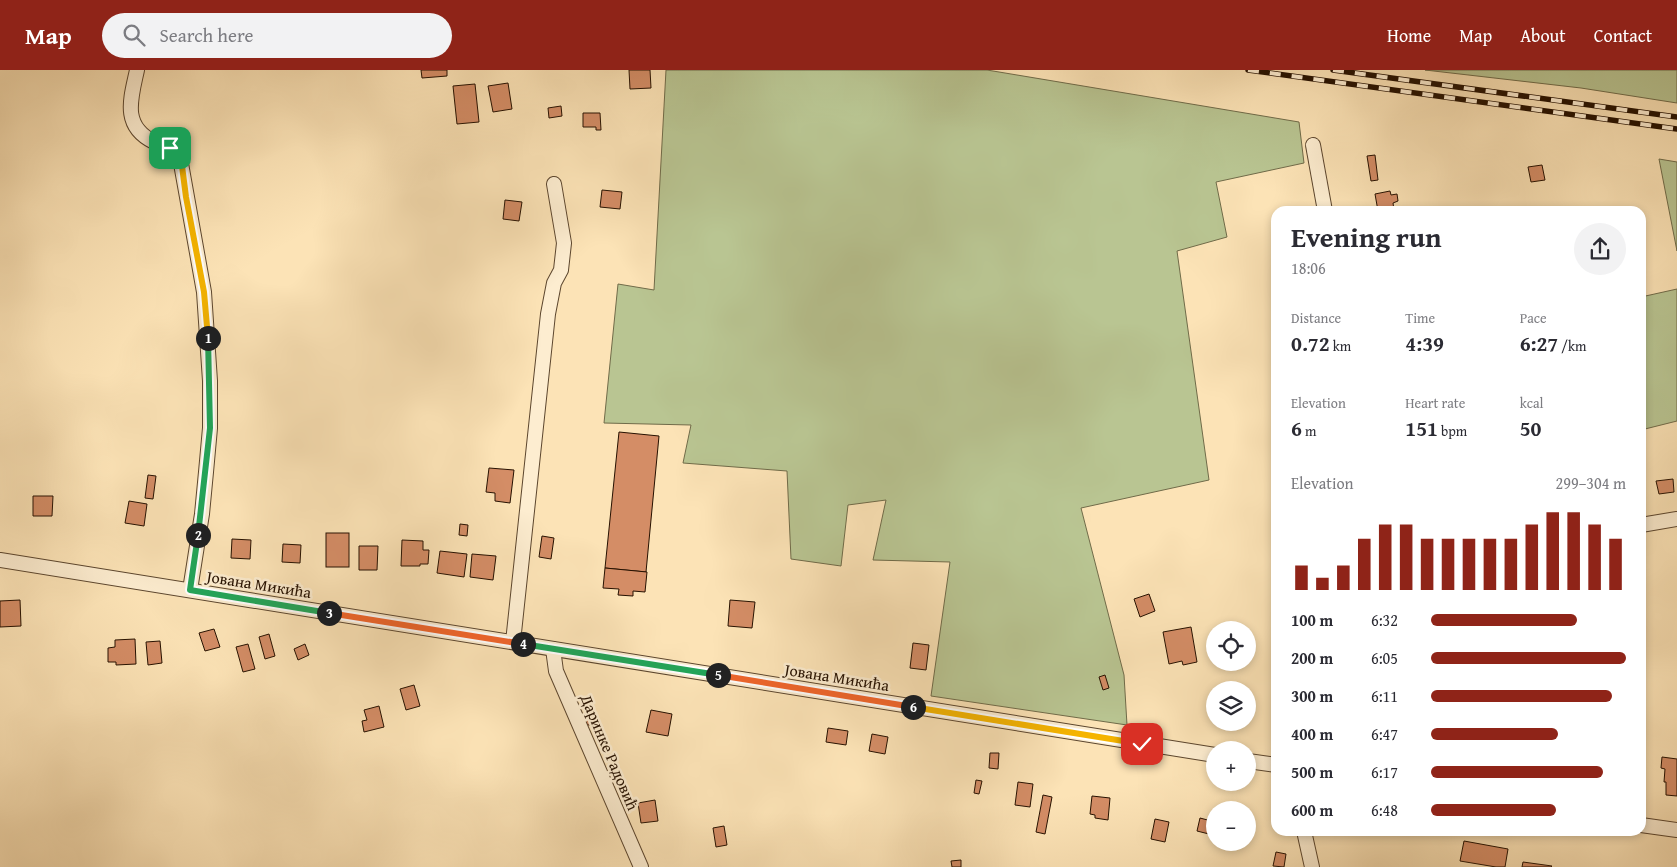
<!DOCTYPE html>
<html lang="en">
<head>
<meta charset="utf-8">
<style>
  body { margin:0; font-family:"Gentium Book Plus",serif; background:#f2f2f3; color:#2b2b33; height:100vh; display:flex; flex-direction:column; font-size:19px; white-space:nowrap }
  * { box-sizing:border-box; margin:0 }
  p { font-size:16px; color:#7c7c81 }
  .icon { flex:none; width:28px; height:28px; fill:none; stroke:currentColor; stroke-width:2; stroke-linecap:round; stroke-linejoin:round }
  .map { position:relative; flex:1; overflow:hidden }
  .details { position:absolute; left:1271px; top:136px; width:375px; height:630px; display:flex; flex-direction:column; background:#fff; border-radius:15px; box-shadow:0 2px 8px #0003 }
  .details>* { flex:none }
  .tools { position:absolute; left:1206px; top:551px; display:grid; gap:10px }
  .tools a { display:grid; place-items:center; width:50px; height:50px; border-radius:50%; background:#fff; box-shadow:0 2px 8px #0003; font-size:25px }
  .pin { position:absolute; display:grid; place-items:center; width:42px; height:42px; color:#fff; margin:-21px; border-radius:10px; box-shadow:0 2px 8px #0006 }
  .km { position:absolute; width:25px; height:25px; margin:-12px; border-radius:50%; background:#222; color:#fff; font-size:14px; line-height:25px; text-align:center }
  .round { display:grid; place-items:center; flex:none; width:52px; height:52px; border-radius:26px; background:#f2f2f3 }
  .head { display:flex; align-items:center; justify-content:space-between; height:85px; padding:0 20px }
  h1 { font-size:28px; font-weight:600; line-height:38px }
  .stats { display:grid; grid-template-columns:repeat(3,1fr); gap:8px; height:85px; padding:5px 20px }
  .stats div { display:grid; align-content:center }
  .stats b { font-size:21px; font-weight:600 }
  .stats small { font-size:14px; font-weight:400 }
  .stats p { font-size:14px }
  .chart { height:140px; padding:10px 20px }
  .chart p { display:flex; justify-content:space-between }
  .chart svg { width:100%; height:90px; margin-top:5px; stroke:#8f2418; stroke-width:6 }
  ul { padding:0 20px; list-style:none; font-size:16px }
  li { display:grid; grid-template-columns:80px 60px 1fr; align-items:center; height:38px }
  li i { height:12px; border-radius:6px; background:#8f2418 }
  header { display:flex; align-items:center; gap:30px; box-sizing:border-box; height:70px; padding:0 25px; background:#8f2418; color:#fff }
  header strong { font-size:24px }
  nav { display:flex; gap:28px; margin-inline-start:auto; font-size:18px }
  .search { width:350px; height:45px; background:#f2f2f3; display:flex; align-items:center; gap:12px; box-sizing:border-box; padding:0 18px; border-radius:28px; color:#7c7c81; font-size:19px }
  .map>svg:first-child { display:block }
</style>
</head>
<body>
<header>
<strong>Map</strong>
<div class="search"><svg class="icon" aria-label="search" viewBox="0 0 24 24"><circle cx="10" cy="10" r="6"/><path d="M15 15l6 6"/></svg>Search here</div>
<nav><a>Home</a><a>Map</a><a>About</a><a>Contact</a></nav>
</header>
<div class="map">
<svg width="1677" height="797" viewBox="0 0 1677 797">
  <rect width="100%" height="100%" fill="#fce3b6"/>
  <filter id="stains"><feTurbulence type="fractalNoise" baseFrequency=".004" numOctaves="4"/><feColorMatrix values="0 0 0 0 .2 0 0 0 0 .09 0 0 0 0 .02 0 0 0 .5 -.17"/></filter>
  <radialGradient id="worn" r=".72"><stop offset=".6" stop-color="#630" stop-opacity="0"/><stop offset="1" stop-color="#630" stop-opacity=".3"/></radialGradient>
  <!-- green -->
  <g fill="#b9c592" stroke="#706b49">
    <polygon points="666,0 987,0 1299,52 1304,93 1216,112 1227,167 1177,181 1209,410 1081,438 1124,605 1127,655 931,626 950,492 873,490 886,430 848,435 841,496 791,489 787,401 683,393 691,355 604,353 618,214 654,220"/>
    <polygon points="1425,0 1677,0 1677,33 1581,18"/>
    <polygon points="1659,89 1677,92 1677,181"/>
    <polygon points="1677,219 1677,351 1641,360 1641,227"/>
  </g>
  <!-- building -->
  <g fill="#d48d66" stroke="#261100">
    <polygon points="421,0 447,0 447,6 422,8"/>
    <polygon points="629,0 650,0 651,18 630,19"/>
    <polygon points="508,13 512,39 493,42 488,16"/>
    <polygon points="475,14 479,52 457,54 453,16"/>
    <polygon points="561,36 562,46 549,48 548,38"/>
    <polygon points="583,43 600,43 601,60 596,60 596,57 583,57"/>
    <polygon points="1375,85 1378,110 1371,111 1367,86"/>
    <polygon points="1542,95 1545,110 1531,112 1528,97"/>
    <polygon points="602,120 622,122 620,139 600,137"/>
    <polygon points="1390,121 1391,125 1397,124 1398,131 1393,133 1394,140 1378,141 1375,124"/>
    <polygon points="505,130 522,132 519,151 503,149"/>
    <polygon points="619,362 659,366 646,502 605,498"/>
    <polygon points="489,398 514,400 510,433 495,431 495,423 486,422"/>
    <polygon points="148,405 156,406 153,429 145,428"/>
    <polygon points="1673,409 1674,422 1659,424 1656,411"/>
    <polygon points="33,426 53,426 52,446 33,446"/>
    <polygon points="129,431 147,434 144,456 125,453"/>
    <polygon points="460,454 468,455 467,466 459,465"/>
    <rect x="326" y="463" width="23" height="34"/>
    <polygon points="542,466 554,468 551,489 539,487"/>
    <polygon points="232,469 251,470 250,489 231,488"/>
    <polygon points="402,470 423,471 423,480 429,480 428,494 420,494 420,496 401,496"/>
    <polygon points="283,474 301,475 300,493 282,492"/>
    <polygon points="359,476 378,476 377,500 359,500"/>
    <polygon points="440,481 467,484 464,507 437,503"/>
    <polygon points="472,484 496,486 493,510 470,507"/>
    <polygon points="605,498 647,502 645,522 633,521 633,526 618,525 619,519 603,518"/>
    <polygon points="1149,524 1155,541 1140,547 1134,529"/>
    <polygon points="20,530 21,556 0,557 0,531"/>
    <polygon points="730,530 755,532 752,558 728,556"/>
    <polygon points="1191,557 1197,592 1183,595 1182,591 1169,594 1163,562"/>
    <polygon points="214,559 220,577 205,581 199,563"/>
    <polygon points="269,564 275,586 265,589 259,567"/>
    <polygon points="135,569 136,594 116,595 116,592 108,592 108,578 115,577 115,570"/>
    <polygon points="160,571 162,593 148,595 146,572"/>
    <polygon points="913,573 929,575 926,600 910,598"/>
    <polygon points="248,574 255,599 243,602 236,577"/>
    <polygon points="305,574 309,585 298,590 294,579"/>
    <polygon points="1105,605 1109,618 1103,620 1099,607"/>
    <polygon points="414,615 420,636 406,640 400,619"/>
    <polygon points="379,636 384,657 364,662 362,651 367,650 364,640"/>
    <polygon points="651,640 672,644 668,666 646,662"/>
    <polygon points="585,641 594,641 594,655 586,655"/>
    <polygon points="828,658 848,661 846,675 826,672"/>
    <polygon points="872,664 888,667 885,684 869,681"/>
    <polygon points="990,683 999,683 998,699 989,698"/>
    <polygon points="1662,687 1677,689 1677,726 1666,725 1666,712 1664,712 1665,699 1661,698"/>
    <polygon points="976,710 982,711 979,724 974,723"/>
    <polygon points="1018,712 1033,714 1030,737 1015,735"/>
    <polygon points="1043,725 1052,727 1045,764 1036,762"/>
    <polygon points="1092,726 1110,728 1108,750 1095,748 1095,745 1090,744"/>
    <polygon points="655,730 658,751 641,753 638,733"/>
    <polygon points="1200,748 1215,752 1213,765 1197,761"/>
    <polygon points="1155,749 1169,752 1165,772 1151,769"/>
    <polygon points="724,756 727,775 716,777 713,758"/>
    <polygon points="1464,771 1508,779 1505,797 1496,797 1460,791"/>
    <polygon points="1276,782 1286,784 1284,797 1273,796"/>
    <polygon points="961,790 961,797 952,797 951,791"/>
    <polygon points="1523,792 1552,796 1551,797 1522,797"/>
  </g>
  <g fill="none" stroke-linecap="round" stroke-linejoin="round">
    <!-- minor casing -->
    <g stroke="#5c462e" stroke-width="16">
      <g id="minor">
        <path d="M137 0C131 28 121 56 154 72 164 76 173 79 180 88L204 222 210 311V358L206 402 202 444 190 520"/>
        <polyline points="1313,75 1325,141"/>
        <polyline points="1641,455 1677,449"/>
        <polyline points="0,490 1215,685"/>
        <polyline points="513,572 548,244 554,213 561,200 564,173 554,114"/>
        <polyline points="553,579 556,601 641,797"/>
        <polyline points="1248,691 1276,695"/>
        <polyline points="1641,755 1677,760"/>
        <polyline points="1304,761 1312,797"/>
      </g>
    </g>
    <!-- minor -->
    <use href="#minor" stroke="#fdedd0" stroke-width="14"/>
    <!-- rail casing -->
    <g stroke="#261100" stroke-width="5.5">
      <g id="rail">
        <polyline points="1248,0 1677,59"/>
        <polyline points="1333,0 1677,47"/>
      </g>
    </g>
    <!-- rail -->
    <use href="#rail" stroke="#fdedd0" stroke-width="4" stroke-dasharray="11" stroke-linecap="butt"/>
  </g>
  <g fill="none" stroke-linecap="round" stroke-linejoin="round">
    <!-- split-1 casing -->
    <g stroke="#fff" stroke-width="10">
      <polyline id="split-1" points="170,78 176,83 182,96 186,127 204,222 208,268"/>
    </g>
    <!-- split-2 casing -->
    <g stroke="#fff" stroke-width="10">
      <polyline id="split-2" points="198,465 210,358 208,268"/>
    </g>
    <!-- split-3 casing -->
    <g stroke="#fff" stroke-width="10">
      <polyline id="split-3" points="198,465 190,520 329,543"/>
    </g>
    <!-- split-4 casing -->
    <g stroke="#fff" stroke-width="10">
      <polyline id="split-4" points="329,543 523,574"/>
    </g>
    <!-- split-5 casing -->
    <g stroke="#fff" stroke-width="10">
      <polyline id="split-5" points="523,574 718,605"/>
    </g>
    <!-- split-6 casing -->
    <g stroke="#fff" stroke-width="10">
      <polyline id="split-6" points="718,605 913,637"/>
    </g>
    <!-- split-7 casing -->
    <g stroke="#fff" stroke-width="10">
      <polyline id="split-7" points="913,637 1142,674"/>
    </g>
    <!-- split-1 -->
    <use href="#split-1" stroke="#f5b400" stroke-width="6"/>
    <!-- split-2 -->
    <use href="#split-2" stroke="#22a559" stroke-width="6"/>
    <!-- split-3 -->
    <use href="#split-3" stroke="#22a559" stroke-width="6"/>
    <!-- split-4 -->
    <use href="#split-4" stroke="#f0652b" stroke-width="6"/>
    <!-- split-5 -->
    <use href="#split-5" stroke="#22a559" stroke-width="6"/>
    <!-- split-6 -->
    <use href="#split-6" stroke="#f0652b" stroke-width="6"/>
    <!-- split-7 -->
    <use href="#split-7" stroke="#f5b400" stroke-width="6"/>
  </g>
  <g text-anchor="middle" stroke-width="5" stroke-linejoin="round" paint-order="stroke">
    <!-- street labels -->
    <g font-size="16" fill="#261100" stroke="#fdedd0">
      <text transform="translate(259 514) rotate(9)" y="6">Јована Микића</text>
      <text transform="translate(837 607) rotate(9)" y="6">Јована Микића</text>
      <text transform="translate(610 682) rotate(67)" y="6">Даринке Радовић</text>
    </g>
  </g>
  <rect width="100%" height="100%" filter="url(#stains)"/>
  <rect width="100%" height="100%" fill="url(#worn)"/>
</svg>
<div class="tools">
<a><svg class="icon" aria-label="locate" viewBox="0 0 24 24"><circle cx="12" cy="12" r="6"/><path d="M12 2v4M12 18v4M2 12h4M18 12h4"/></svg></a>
<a><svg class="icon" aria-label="layers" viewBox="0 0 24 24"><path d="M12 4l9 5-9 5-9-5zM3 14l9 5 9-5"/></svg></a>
<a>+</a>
<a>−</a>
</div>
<div class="pin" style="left:170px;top:78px;background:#1e9e55"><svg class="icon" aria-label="arrive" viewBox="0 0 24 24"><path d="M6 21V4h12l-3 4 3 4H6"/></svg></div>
<div class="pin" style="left:1142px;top:674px;background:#d93025"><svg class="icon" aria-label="check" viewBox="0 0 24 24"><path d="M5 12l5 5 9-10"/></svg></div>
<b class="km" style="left:208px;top:268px">1</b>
<b class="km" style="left:198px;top:465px">2</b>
<b class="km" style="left:329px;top:543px">3</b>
<b class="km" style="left:523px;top:574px">4</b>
<b class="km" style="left:718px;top:605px">5</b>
<b class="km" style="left:913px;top:637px">6</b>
<section class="details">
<div class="head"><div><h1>Evening run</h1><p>18:06</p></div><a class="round"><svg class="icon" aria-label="share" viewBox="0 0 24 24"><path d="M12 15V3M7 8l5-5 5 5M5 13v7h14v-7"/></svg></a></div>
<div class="stats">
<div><p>Distance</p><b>0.72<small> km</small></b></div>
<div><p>Time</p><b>4:39</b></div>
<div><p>Pace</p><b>6:27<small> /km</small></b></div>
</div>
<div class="stats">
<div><p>Elevation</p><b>6<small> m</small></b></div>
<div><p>Heart rate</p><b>151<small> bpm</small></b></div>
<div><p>kcal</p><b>50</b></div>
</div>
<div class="chart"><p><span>Elevation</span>299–304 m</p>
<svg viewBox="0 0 160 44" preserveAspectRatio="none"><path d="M5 44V32M15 44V38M25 44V32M35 44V19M45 44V12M55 44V12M65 44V19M75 44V19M85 44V19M95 44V19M105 44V19M115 44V12M125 44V6M135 44V6M145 44V12M155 44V19"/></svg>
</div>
<ul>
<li><b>100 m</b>6:32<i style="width:75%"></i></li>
<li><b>200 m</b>6:05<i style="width:100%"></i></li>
<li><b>300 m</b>6:11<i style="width:93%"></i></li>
<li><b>400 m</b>6:47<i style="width:65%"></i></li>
<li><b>500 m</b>6:17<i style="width:88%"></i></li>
<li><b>600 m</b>6:48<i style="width:64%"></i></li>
</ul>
</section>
</div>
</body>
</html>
